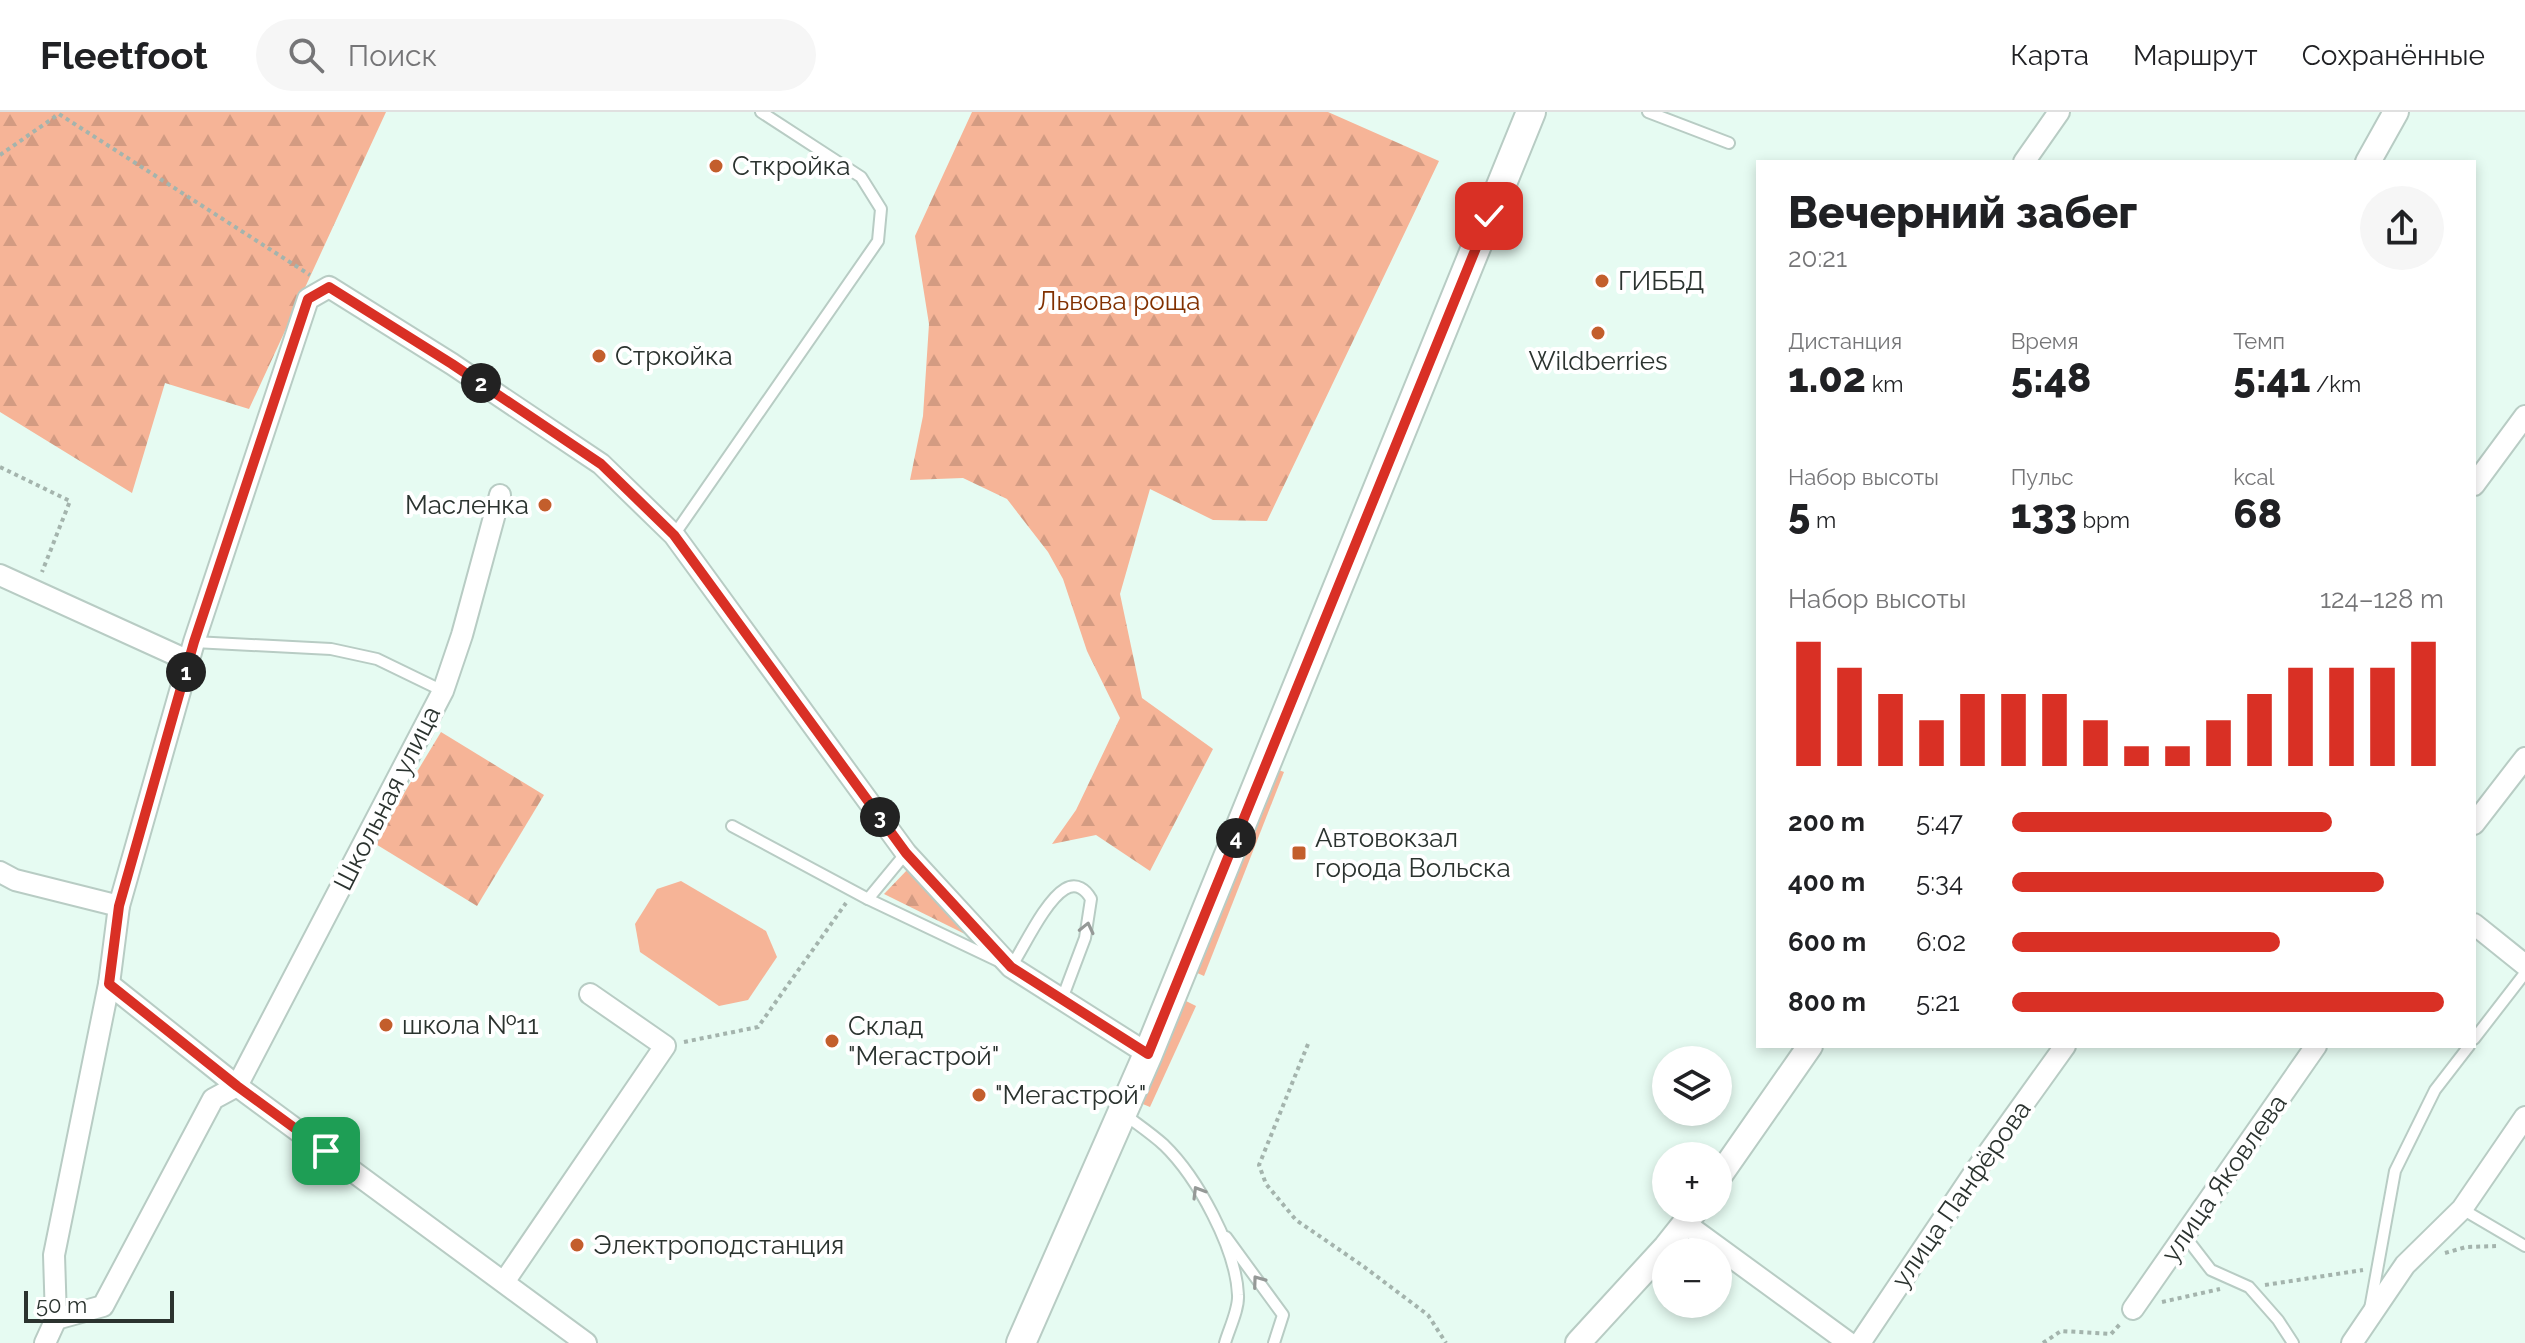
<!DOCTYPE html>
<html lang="ru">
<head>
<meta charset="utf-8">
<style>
  body { margin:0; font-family:Raleway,sans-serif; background:#f6f6f6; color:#202124; height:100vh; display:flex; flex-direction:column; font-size:30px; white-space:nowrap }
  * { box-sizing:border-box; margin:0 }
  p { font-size:26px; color:#757577 }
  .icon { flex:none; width:44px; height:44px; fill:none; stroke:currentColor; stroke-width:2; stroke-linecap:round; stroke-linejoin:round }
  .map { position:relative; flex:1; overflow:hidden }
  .details { position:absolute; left:1756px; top:48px; width:720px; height:888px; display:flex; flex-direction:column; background:#fff; border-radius:0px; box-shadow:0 4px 12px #0003 }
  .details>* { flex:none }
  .buttons { position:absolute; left:1652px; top:934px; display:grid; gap:16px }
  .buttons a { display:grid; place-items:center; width:80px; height:80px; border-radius:50%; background:#fff; box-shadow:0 4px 12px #0003; font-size:40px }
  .scale { position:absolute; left:24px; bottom:20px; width:150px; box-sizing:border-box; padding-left:8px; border:4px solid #2b332f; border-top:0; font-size:22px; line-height:28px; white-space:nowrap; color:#2b332f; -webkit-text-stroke:6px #fff; paint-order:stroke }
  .pin { position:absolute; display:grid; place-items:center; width:68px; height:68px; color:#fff; margin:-34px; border-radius:16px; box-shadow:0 4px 12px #0006 }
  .km { position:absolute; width:40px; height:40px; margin:-20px; border-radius:50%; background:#222; color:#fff; font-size:22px; line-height:40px; text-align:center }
  .round { display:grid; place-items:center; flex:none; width:84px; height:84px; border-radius:42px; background:#f6f6f6 }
  .head { display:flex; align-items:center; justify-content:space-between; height:136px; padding:0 32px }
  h1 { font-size:44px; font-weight:800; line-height:60px }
  .stats { display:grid; grid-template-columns:repeat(3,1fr); gap:12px; height:136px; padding:8px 32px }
  .stats div { display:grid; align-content:center }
  .stats b { font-size:40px; font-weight:800 }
  .stats small { font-size:22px; font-weight:400 }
  .stats p { font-size:22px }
  .chart { height:224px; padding:16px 32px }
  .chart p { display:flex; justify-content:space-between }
  .chart svg { width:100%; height:144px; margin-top:8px; stroke:#d93025; stroke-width:6 }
  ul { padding:0 32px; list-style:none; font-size:26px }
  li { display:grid; grid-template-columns:128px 96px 1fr; align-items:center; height:60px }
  li i { height:20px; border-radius:10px; background:#d93025 }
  header { display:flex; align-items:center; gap:48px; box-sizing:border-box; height:112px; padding:0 40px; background:#fff; border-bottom:2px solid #e0e0e0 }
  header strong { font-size:38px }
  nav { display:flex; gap:44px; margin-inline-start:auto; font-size:28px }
  .search { width:560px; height:72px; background:#f6f6f6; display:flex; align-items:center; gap:20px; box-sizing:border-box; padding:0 28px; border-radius:44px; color:#757577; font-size:30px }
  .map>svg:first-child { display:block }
</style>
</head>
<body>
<header>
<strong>Fleetfoot</strong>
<div class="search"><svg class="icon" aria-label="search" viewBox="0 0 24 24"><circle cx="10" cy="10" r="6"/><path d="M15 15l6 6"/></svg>Поиск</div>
<nav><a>Карта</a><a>Маршрут</a><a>Сохранённые</a></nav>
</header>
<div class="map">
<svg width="2525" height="1231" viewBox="0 0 2525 1231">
  <defs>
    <pattern id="forest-firs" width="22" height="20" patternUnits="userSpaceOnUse" patternTransform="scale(2)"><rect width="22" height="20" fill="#f6b497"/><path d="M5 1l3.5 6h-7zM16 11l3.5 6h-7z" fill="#d39b82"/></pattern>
  </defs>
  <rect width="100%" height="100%" fill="#e6fbf2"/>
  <!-- grass -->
  <g fill="#f6b497">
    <polygon points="1276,657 1284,660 1204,864 1195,860"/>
    <polygon points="681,769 766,819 777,845 748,888 719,894 640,840 635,812 657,777"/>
    <polygon points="1184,888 1196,894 1150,995 1138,990"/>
  </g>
  <!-- forest -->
  <g fill="url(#forest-firs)">
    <polygon points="0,0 386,0 249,297 165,271 132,381 0,300"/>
    <polygon points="972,0 1328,0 1439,49 1267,409 1213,408 1150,377 1120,482 1142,586 1213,637 1150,759 1096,723 1052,732 1076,698 1120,606 1087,539 1063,467 1048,440 1007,387 963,366 910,368 923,304 929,212 915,124"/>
    <polygon points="441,620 544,683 477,794 374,731"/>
    <polygon points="909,756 967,823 884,782"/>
  </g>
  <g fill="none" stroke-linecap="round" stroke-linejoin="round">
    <!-- service casing -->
    <g stroke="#b8ccc4" stroke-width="14">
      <g id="service">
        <polyline points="1648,0 1729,31"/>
        <polyline points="674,423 878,129 881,97 861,65 761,0"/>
        <polyline points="194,530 331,537 377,547 443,579"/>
        <path d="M732 714 868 787 1011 855C1024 835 1045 789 1065 777 1077 770 1086 778 1091 787L1085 826 1062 887"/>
        <polyline points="868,787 906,741"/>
        <polyline points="2474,927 2525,861"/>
        <path d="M1124 1002C1137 1012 1152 1022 1164 1033 1197 1065 1236 1136 1238 1183 1239 1197 1229 1217 1225 1231"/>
        <polyline points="2462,1097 2525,1134"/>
        <polyline points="2184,1123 2211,1158 2249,1175 2278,1208 2293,1231"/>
        <polyline points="1226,1125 1283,1203 1274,1231"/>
        <polyline points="2370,1197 2395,1059 2435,978 2469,934"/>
      </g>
    </g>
    <!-- minor casing -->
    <g stroke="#b8ccc4" stroke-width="24">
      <g id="minor">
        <polyline points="2024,50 2059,0"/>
        <polyline points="2474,373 2525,304"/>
        <polyline points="0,463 189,549"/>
        <polyline points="2474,712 2525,646"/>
        <polyline points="0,760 15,768 119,794"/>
        <polyline points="2474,812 2525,853"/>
        <polyline points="109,872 237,974 586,1231"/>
        <polyline points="1686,1112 1849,1231"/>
        <polyline points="504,1170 665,934 590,882"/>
        <polyline points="2133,1197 2316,934"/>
        <polyline points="56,1207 103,1194 213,987 237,974 443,579 462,523 500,383"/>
        <polyline points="45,1231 56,1207 54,1143 109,872 119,794 194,530 308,187 329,175 452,252 601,352 674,423 906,741 1011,855 1148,942"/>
        <polyline points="1860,1231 1976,1058 2065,934"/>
        <polyline points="2352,1231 2405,1153 2462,1097 2525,1005"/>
      </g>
    </g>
    <!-- tertiary casing -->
    <g stroke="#b8ccc4" stroke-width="28">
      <g id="tertiary">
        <polyline points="2368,50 2396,0"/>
        <polyline points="1718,1066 1810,934"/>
        <polyline points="1578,1231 1666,1135 1697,1096"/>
      </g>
    </g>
    <!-- secondary casing -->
    <g stroke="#b8ccc4" stroke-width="32">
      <polyline id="secondary" points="1021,1231 1148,942 1531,0"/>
    </g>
    <!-- path -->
    <g stroke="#a4b4ad" stroke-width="4" stroke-dasharray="4 4" stroke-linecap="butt">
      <polyline points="0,43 59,2 310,163"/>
      <polyline points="0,355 70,389 42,460"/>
      <polyline points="684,930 758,915 846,791"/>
      <polyline points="1308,932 1259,1053 1266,1072 1296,1108 1363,1154 1428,1203 1446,1231"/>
      <polyline points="2445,1141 2466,1135 2496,1134"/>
      <polyline points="2265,1173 2363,1158"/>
      <polyline points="2162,1190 2220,1177"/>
      <polyline points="2043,1231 2061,1219 2111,1222 2121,1211"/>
    </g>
    <!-- service -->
    <use href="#service" stroke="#fff" stroke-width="10"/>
    <!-- minor -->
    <use href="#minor" stroke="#fff" stroke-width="20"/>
    <!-- tertiary -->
    <use href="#tertiary" stroke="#fff" stroke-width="24"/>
    <!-- secondary -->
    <use href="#secondary" stroke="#fff" stroke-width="28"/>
  </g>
  <!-- one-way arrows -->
  <defs><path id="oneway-chevron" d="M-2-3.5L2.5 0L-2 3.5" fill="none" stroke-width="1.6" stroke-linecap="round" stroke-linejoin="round" transform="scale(2)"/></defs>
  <g stroke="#959997">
    <use href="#oneway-chevron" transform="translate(1087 816) rotate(-77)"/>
    <use href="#oneway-chevron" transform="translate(1198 1080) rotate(-121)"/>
    <use href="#oneway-chevron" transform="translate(1258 1169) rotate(-126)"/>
  </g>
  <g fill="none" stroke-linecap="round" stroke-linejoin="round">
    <!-- route casing -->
    <g stroke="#fff" stroke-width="16">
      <polyline id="route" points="326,1039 237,974 109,872 119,794 194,530 308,187 329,175 452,252 601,352 674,423 906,741 1011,855 1148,942 1489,104"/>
    </g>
    <!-- route -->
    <use href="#route" stroke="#d93025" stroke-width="10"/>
  </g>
  <!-- markers -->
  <g fill="#c35e2c" stroke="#fff" stroke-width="3">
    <circle cx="716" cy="54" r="8"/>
    <circle cx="1602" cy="169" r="8"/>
    <circle cx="1598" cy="221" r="8"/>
    <circle cx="599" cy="244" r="8"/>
    <circle cx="545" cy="393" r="8"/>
    <rect x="1291" y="733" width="16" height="16" rx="4"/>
    <circle cx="386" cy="913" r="8"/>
    <circle cx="832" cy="929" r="8"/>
    <circle cx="979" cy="983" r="8"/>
    <circle cx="577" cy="1133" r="8"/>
  </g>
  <g text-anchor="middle" stroke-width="8" stroke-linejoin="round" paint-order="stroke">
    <!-- poi labels -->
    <g font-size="26" fill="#2b332f" stroke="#fff" text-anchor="start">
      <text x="732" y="63">Сткройка</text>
      <text x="1618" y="178">ГИББД</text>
      <text x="615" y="253">Стркойка</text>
      <text x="1598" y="258" text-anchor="middle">Wildberries</text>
      <text x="529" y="402" text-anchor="end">Масленка</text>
      <text x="1315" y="735">Автовокзал<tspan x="1315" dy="30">города Вольска</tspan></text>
      <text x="402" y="922">школа №11</text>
      <text x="848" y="923">Склад<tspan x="848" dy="30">"Мегастрой"</tspan></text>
      <text x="995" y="992">"Мегастрой"</text>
      <text x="593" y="1142">Электроподстанция</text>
    </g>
    <!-- park labels -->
    <g font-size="26" fill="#813000" stroke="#fff">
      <text x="1119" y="198">Львова роща</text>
    </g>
    <!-- street labels -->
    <g font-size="26" fill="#2b332f" stroke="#fff">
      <text transform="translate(387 686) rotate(-63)" y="9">Школьная улица</text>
      <text transform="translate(2224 1066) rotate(-55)" y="9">улица Яковлева</text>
      <text transform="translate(1961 1082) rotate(-55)" y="9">улица Панфёрова</text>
    </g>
  </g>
</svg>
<div class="buttons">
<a><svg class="icon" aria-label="layers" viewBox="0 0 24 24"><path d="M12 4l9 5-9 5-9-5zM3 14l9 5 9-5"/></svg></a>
<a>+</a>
<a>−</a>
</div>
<div class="scale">50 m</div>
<div class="pin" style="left:326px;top:1039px;background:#1e9e55"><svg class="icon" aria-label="arrive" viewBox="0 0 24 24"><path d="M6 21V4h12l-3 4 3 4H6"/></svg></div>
<div class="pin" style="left:1489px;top:104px;background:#d93025"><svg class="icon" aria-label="check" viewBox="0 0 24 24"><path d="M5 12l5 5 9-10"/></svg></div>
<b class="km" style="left:186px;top:560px">1</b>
<b class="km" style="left:481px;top:271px">2</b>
<b class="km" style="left:880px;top:705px">3</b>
<b class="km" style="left:1236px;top:726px">4</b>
<section class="details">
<div class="head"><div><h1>Вечерний забег</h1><p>20:21</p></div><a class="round"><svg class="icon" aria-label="share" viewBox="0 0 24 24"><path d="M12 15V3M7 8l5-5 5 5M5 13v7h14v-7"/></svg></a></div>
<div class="stats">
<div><p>Дистанция</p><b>1.02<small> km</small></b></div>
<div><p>Время</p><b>5:48</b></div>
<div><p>Темп</p><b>5:41<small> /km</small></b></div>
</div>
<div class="stats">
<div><p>Набор высоты</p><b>5<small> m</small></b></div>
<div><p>Пульс</p><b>133<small> bpm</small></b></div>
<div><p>kcal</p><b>68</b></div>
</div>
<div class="chart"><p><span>Набор высоты</span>124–128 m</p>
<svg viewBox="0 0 160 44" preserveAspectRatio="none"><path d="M5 44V6M15 44V14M25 44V22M35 44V30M45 44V22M55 44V22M65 44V22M75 44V30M85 44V38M95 44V38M105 44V30M115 44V22M125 44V14M135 44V14M145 44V14M155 44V6"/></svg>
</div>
<ul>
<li><b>200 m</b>5:47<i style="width:74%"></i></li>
<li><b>400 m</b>5:34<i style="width:86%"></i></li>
<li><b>600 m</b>6:02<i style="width:62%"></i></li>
<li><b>800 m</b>5:21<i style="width:100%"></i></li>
</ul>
</section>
</div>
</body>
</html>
